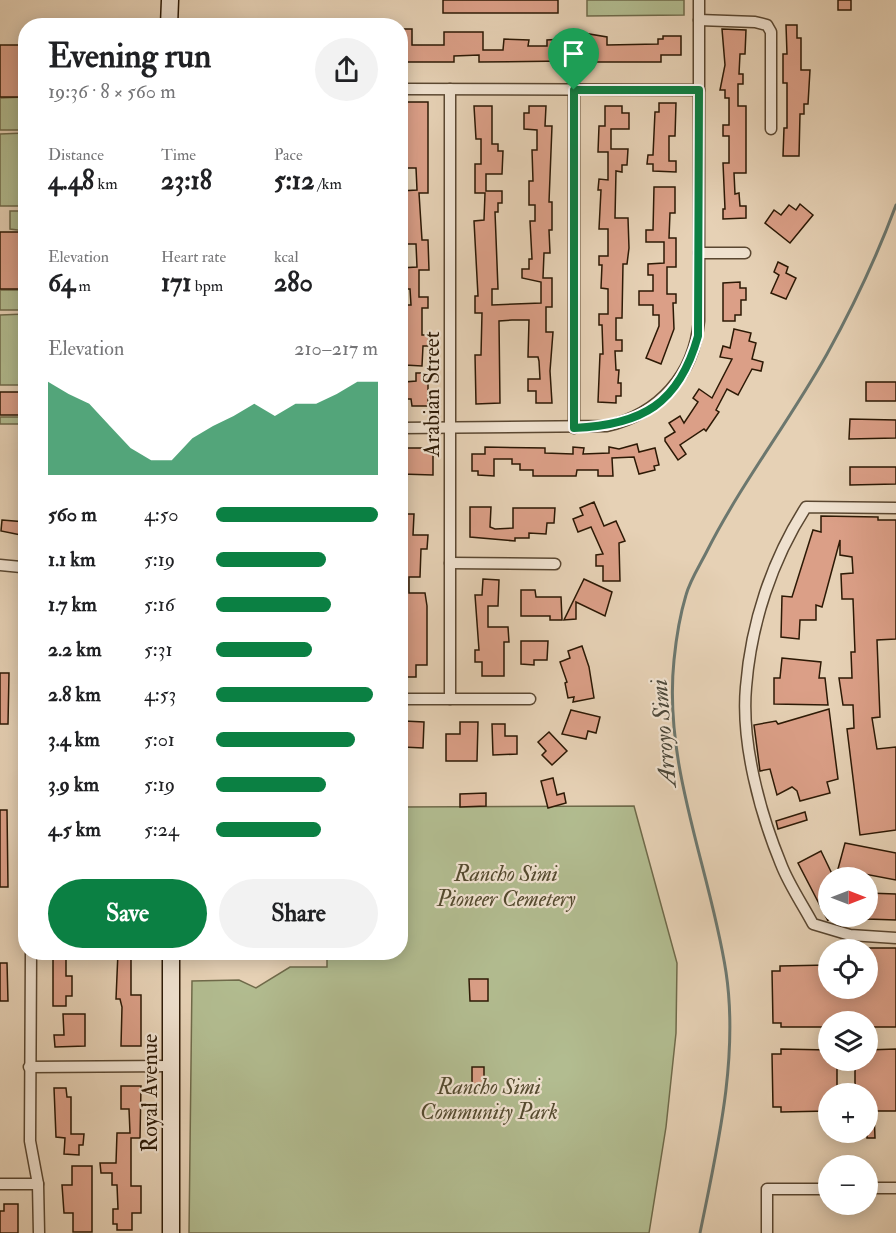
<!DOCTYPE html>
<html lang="en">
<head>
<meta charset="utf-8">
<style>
  body { margin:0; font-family:"IM FELL Double Pica",serif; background:#f2f2f2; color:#202124; height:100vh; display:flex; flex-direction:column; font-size:22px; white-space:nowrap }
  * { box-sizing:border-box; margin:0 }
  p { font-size:20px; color:#757577 }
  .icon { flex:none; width:33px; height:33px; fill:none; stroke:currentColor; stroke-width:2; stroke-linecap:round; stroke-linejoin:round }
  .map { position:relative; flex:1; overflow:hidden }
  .side { position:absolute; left:18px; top:18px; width:390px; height:942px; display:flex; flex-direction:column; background:#fff; border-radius:24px; box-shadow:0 3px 15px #0003 }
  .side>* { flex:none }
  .needle { width:39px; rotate:90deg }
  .tools { position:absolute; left:818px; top:867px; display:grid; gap:12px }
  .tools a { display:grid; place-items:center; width:60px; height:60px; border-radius:50%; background:#fff; box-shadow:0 3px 15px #0003; font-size:30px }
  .pin { position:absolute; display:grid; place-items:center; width:51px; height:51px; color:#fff; margin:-62px -26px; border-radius:50% 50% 50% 0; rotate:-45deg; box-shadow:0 0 6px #0007 }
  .pin .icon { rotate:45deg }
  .round { display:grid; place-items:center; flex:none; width:63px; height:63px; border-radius:32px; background:#f2f2f2 }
  .head { display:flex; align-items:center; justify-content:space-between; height:102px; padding:0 30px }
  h1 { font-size:33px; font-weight:700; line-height:45px }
  .figures { display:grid; grid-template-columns:repeat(3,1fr); gap:9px; height:102px; padding:6px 30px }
  .figures div { display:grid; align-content:center }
  .figures b { font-size:26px; font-weight:700 }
  .figures small { font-size:16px; font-weight:400 }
  .figures p { font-size:16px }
  .chart { height:168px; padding:12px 30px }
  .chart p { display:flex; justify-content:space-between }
  .chart svg { width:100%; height:108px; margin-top:6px; fill:#0b8043; opacity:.7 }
  .button { display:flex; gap:12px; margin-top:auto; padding:12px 30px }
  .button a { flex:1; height:69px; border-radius:36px; background:#0b8043; color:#fff; font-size:24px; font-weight:700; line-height:69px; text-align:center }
  .button a+a { background:#f2f2f2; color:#202124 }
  ul { padding:0 30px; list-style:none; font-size:20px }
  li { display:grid; grid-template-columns:96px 72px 1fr; align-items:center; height:45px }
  li i { height:15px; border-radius:8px; background:#0b8043 }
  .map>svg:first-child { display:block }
</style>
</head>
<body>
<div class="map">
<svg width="896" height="1233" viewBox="0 0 896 1233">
  <rect width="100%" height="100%" fill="#e6d1b5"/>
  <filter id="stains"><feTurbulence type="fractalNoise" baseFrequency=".00333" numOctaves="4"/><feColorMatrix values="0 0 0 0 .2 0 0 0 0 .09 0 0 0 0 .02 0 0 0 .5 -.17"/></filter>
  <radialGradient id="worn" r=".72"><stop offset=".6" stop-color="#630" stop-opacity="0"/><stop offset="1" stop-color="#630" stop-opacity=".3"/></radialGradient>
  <!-- green -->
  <g fill="#b2bc90" stroke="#6f6a4a" stroke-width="1.5">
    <polygon points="587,0 684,0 684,15 587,16"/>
    <polygon points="25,97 25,130 0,130 0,98"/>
    <polygon points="25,133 25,206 0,206 0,134"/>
    <polygon points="10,211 25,211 25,231 10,229"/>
    <rect x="0" y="290" width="25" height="20"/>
    <polygon points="25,314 25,385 0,385 0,315"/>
    <polygon points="21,394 25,394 25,424 0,424 0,417 22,417"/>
    <polygon points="634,806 677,963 676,1033 666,1127 649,1233 189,1233 192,981 239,980 256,988 290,967 327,967 327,953 400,952 401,807"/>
  </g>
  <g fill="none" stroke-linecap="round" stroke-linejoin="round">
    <!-- stream -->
    <path stroke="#6c776e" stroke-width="3" d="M700 1233C717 1149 739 1058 726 972 710 868 663 767 674 660 676 640 680 615 686 595 690 580 700 565 707 551 742 482 789 422 827 354 853 307 877 256 896 205"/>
  </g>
  <!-- building -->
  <g fill="#db9f87" stroke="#2c1905" stroke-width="1.5">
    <rect x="443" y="0" width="115" height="13"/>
    <rect x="838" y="0" width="13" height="10"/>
    <polygon points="786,25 797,25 797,38 801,38 801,70 810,70 808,104 804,104 804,114 800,114 799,156 783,156 784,128 787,128 787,83 783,83 783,54 787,54"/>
    <polygon points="400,29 412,29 412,45 444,45 444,32 483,32 483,50 503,50 504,39 529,40 528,46 547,46 547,40 583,38 583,33 607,37 607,45 658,44 658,39 663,39 663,36 681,36 681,55 661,55 661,62 594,62 594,53 566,53 566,61 479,62 479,55 454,56 454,62 404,62 404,53 400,53"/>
    <polygon points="722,29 746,30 745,54 740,54 739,74 743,74 743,84 738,84 738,106 746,106 746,173 734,173 735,194 739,193 740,206 746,206 746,218 723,219 723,209 725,209 723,163 729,163 729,136 723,136 723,125 729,125 729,98 725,98 725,90 720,90 725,65"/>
    <rect x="0" y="45" width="26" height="52"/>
    <polygon points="407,102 428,102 428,193 419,193 422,240 428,240 429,270 419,270 419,297 428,297 428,308 422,308 422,335 429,335 428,346 423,346 422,366 405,365 405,359 400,358 400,346 405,346 406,327 401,327 401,305 411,305 410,289 405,289 405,280 400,280 400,268 417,267 416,244 400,244 400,227 405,227 405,204 400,204 400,191 417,190 416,168 400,168 400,156 404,156 405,138 400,138 400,126 407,126"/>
    <polygon points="659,103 676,103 675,136 669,136 669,161 676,161 676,172 653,171 653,164 647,164 648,155 653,155 655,112 659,112"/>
    <polygon points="474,106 492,106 492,144 498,144 498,151 503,151 502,174 486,174 486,191 502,191 502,203 498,203 498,212 495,212 498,289 492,289 492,305 541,303 541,282 522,278 522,269 529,269 529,259 532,259 530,221 535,221 535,205 529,205 529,181 533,181 532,150 537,150 537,130 524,129 524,113 529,113 529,106 546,106 545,126 552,126 549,202 552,202 552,230 549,230 550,253 544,253 543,278 552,278 552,307 546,307 546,332 553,332 550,371 552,403 536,403 536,391 528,391 528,379 540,379 539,361 538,357 528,357 529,320 512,320 499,321 500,403 476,404 475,355 481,355 482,313 475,313 475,296 478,296 474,221 484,220 485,193 475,193 475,164 481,164 481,139 476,139"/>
    <polygon points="605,106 622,106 622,113 629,113 629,129 611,129 611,149 628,149 627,165 622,165 622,172 616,171 615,218 628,218 629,248 627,264 623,264 622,318 616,318 616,340 622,340 622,351 615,351 616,370 619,370 618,383 621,383 621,396 616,396 616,403 598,402 600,354 603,354 602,325 599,325 599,314 608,314 608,289 601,288 602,265 599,265 599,256 608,256 608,229 599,229 601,190 598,190 599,179 608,180 608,152 598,152 599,126 605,126"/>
    <polygon points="654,187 675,187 675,213 670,213 669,238 676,238 676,267 667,267 667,294 676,294 676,303 673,303 674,329 661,364 646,358 659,326 659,315 653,315 653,305 639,305 639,291 653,291 653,275 648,275 648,264 664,263 664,242 646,242 646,230 653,230"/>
    <polygon points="800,204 813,215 790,243 765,223 774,210 781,215 789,205 796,210"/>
    <rect x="0" y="232" width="26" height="57"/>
    <polygon points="778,262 788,267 786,273 796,278 786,299 771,293 779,275 774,272"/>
    <polygon points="740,282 740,288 746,288 746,300 741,300 741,315 735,315 735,321 723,321 723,283"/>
    <polygon points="734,329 751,333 749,341 756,343 752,359 763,362 761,371 752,369 738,395 727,389 716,410 719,412 706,431 704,429 680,445 686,454 678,460 665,441 665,438 675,432 669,423 680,416 684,423 698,402 693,398 699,389 712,398 732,359 720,357 723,346 730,348"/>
    <polygon points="416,373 428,373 428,406 412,406 411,399 406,399 405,382 416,381"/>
    <rect x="866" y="382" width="30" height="19"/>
    <rect x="0" y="392" width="21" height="23"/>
    <polygon points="850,419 896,420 896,438 849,439"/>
    <polygon points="637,444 639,452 655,448 659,465 654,466 655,470 639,474 634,457 612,458 613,476 598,476 598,470 577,470 576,476 533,476 533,470 520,470 520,464 512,464 512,459 494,459 494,476 478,475 478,471 472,471 472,454 485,454 485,447 545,448 545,453 573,454 573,447 584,448 583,454 609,453 609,447 619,449"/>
    <polygon points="400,448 433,448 433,475 401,474"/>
    <polygon points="850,467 896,467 896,484 850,485"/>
    <polygon points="594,502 604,526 616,521 625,541 619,543 620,581 603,581 603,566 596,566 596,555 603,554 591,527 578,532 573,519 583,515 580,508"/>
    <polygon points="470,507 491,507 490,527 495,529 513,528 513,508 555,508 554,523 547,523 546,534 529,533 529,538 515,538 515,541 470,537"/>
    <polygon points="400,514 414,514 413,535 428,535 427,549 421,549 420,577 409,577 409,593 425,593 427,606 427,665 416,665 416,677 400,677"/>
    <polygon points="821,516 878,517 878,520 896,520 896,639 877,640 880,717 872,718 877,749 896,747 896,830 860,835 847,729 854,728 853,705 843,705 839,678 852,678 851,652 855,652 853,599 842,599 841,574 853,573 852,557 840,555 840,540 822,607 816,605 816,620 800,620 799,639 781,637 782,596 792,597 813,530 821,532"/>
    <polygon points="2,520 26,522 26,536 1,531"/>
    <polygon points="483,579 499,580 498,606 488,606 488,627 508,627 509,642 504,642 504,676 482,676 482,662 475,662 475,650 479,650 475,595 482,595"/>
    <polygon points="584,579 612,592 605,616 576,602 576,619 564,620"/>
    <polygon points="521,590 535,590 536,597 561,597 562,620 550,620 550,616 521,616"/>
    <polygon points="521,641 548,641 547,660 534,660 534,665 521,664"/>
    <polygon points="582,646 589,667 594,698 573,702 574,697 568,698 565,683 567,682 560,662 570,658 568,651"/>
    <polygon points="782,658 821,662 819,678 825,678 828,705 774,704 774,678 780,678"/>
    <polygon points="0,673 9,673 8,724 0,724"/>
    <polygon points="829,709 838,779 827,782 830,793 800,801 797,791 792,787 777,795 770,769 760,771 754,725 776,721 778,724"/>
    <polygon points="571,710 600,717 596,733 588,731 586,739 562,734"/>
    <polygon points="404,721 424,722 423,748 403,747"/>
    <polygon points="460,722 478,722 477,761 446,761 446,734 460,734"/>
    <polygon points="492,724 505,724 505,736 517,736 517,754 493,755"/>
    <polygon points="549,732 567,751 552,765 542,755 546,751 538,742"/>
    <polygon points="553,778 557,795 564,793 566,803 548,808 541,781"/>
    <polygon points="486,793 486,806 460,807 460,794"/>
    <polygon points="0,810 7,810 8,887 0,887"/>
    <polygon points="805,812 807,820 778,829 776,821"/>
    <polygon points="845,843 896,853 896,880 838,869"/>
    <polygon points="821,851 834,878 828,878 828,921 798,863"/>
    <polygon points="867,893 896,894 896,920 867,919"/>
    <polygon points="867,948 896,948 896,1027 867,1027 867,1022 828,1022 828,1027 781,1027 781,1023 773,1023 772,971 780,971 780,966 828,965 828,988 867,988"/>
    <polygon points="53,952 66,952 66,976 72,976 72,996 66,996 66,1006 53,1006"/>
    <polygon points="118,952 131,952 131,995 141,995 141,1046 121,1046 122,1007 120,999 116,999"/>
    <polygon points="0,963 7,963 8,1001 0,1001"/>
    <polygon points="469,979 488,979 488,1001 470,1001"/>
    <polygon points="63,1014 85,1014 85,1046 55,1047 54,1035 64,1035"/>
    <polygon points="781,1049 828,1050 828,1060 837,1060 837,1094 828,1094 828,1111 781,1112 781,1107 773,1107 772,1054 781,1054"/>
    <polygon points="896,1049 896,1111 874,1111 875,1138 867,1138 867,1094 855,1094 855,1060 867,1060 867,1050"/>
    <polygon points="472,1067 484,1067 484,1087 472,1088"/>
    <polygon points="121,1086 141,1086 140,1138 131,1138 131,1186 141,1186 141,1213 132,1213 132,1230 117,1230 117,1224 113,1224 113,1209 118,1209 117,1185 112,1185 112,1173 101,1173 100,1163 116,1163 117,1133 130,1133 129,1109 121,1109"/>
    <polygon points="54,1088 66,1088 67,1097 71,1097 71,1134 84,1134 83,1145 79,1145 79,1155 64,1154 65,1138 56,1137"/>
    <polygon points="72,1166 92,1166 92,1232 73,1232 73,1213 64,1213 62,1185 72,1185"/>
    <polygon points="4,1204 18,1204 18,1233 0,1233 0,1211 4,1211"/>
  </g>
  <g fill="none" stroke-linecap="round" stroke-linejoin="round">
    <!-- street casing -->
    <g stroke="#5a4731" stroke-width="13">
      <g id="street">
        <polyline points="699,20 755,22 767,25 771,32 771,129"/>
        <polyline points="400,89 699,90"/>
        <polyline points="450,89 450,699"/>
        <polyline points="699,253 745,253"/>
        <path d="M400 428 607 426C659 414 694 375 699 321V0"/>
        <polyline points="574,428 574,90"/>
        <path d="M896 508 806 507C772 560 751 623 746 687 741 743 760 813 781 864 789 885 803 905 813 924L850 935 896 938"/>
        <polyline points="450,563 555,564"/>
        <polyline points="0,565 21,567 26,572"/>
        <polyline points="400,699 530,699"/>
        <polyline points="31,952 30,1141 38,1184 39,1233"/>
        <polyline points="29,1067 171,1066"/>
        <polyline points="0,1184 38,1184"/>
        <polyline points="867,1188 896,1188"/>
        <polyline points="767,1233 767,1189 828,1189"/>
      </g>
    </g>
    <!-- secondary casing -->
    <g stroke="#2c1905" stroke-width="19">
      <g id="secondary">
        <polyline points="169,26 170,0"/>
        <polyline points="171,1233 171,952"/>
      </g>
    </g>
    <!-- street -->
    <use href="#street" stroke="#efe1cf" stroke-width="10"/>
    <!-- secondary -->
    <use href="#secondary" stroke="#efe1cf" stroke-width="16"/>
  </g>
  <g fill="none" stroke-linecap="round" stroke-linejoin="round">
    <!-- route casing -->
    <g stroke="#fff" stroke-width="12">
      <path id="route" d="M574 90H699L698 336C679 404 642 425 574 428Z"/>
    </g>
    <!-- route -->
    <use href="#route" stroke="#0b8043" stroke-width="8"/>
  </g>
  <g text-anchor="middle" stroke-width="4.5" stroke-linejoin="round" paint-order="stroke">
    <!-- street labels -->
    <g font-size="22" fill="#2c1905" stroke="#efe1cf">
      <text transform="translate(431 394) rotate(-90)" y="8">Arabian Street</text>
      <text transform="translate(149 1093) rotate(-90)" y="8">Royal Avenue</text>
    </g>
    <!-- park labels -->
    <g font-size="22" font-style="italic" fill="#544a2f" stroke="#efe1cf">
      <text x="506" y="881">Rancho Simi<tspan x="506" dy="25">Pioneer Cemetery</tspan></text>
      <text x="489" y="1094">Rancho Simi<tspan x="489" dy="25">Community Park</tspan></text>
    </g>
    <!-- water labels -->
    <g font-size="24" font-style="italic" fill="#4c483a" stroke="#efe1cf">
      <text transform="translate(663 733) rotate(-95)" y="8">Arroyo Simi</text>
    </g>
  </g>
  <rect width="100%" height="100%" filter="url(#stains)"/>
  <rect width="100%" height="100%" fill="url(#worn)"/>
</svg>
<div class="tools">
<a><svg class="needle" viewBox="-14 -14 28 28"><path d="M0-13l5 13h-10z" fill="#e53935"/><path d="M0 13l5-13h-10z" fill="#757577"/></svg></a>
<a><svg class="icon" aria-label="locate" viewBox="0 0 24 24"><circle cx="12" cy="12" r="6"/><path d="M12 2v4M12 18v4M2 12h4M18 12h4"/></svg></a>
<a><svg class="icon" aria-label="layers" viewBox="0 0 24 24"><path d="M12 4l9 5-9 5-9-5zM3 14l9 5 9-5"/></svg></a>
<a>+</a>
<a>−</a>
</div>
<div class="pin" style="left:574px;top:90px;background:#1e9e55"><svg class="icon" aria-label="arrive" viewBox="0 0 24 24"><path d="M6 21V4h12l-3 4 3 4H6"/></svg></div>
<section class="side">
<div class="head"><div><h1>Evening run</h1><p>19:36 · 8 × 560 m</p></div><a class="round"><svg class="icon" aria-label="share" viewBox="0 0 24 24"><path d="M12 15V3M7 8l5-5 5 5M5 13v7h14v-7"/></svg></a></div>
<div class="figures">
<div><p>Distance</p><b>4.48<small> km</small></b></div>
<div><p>Time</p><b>23:18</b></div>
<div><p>Pace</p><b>5:12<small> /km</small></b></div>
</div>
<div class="figures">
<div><p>Elevation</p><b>64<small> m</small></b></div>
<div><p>Heart rate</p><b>171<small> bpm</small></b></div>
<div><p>kcal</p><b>280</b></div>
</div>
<div class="chart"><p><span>Elevation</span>210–217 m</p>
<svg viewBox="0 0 160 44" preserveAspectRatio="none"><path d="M0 44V6L10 11L20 15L30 24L40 33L50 38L60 38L70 29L80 24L90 20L100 15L110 20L120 15L130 15L140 11L150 6L160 6V44z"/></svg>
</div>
<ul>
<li><b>560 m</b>4:50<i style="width:100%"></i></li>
<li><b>1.1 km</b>5:19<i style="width:68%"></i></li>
<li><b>1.7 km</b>5:16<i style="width:71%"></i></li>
<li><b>2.2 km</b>5:31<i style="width:59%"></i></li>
<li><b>2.8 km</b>4:53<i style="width:97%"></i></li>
<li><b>3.4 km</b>5:01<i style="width:86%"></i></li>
<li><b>3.9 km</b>5:19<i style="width:68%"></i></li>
<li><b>4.5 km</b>5:24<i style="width:65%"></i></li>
</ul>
<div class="button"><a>Save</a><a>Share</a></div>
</section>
</div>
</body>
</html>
